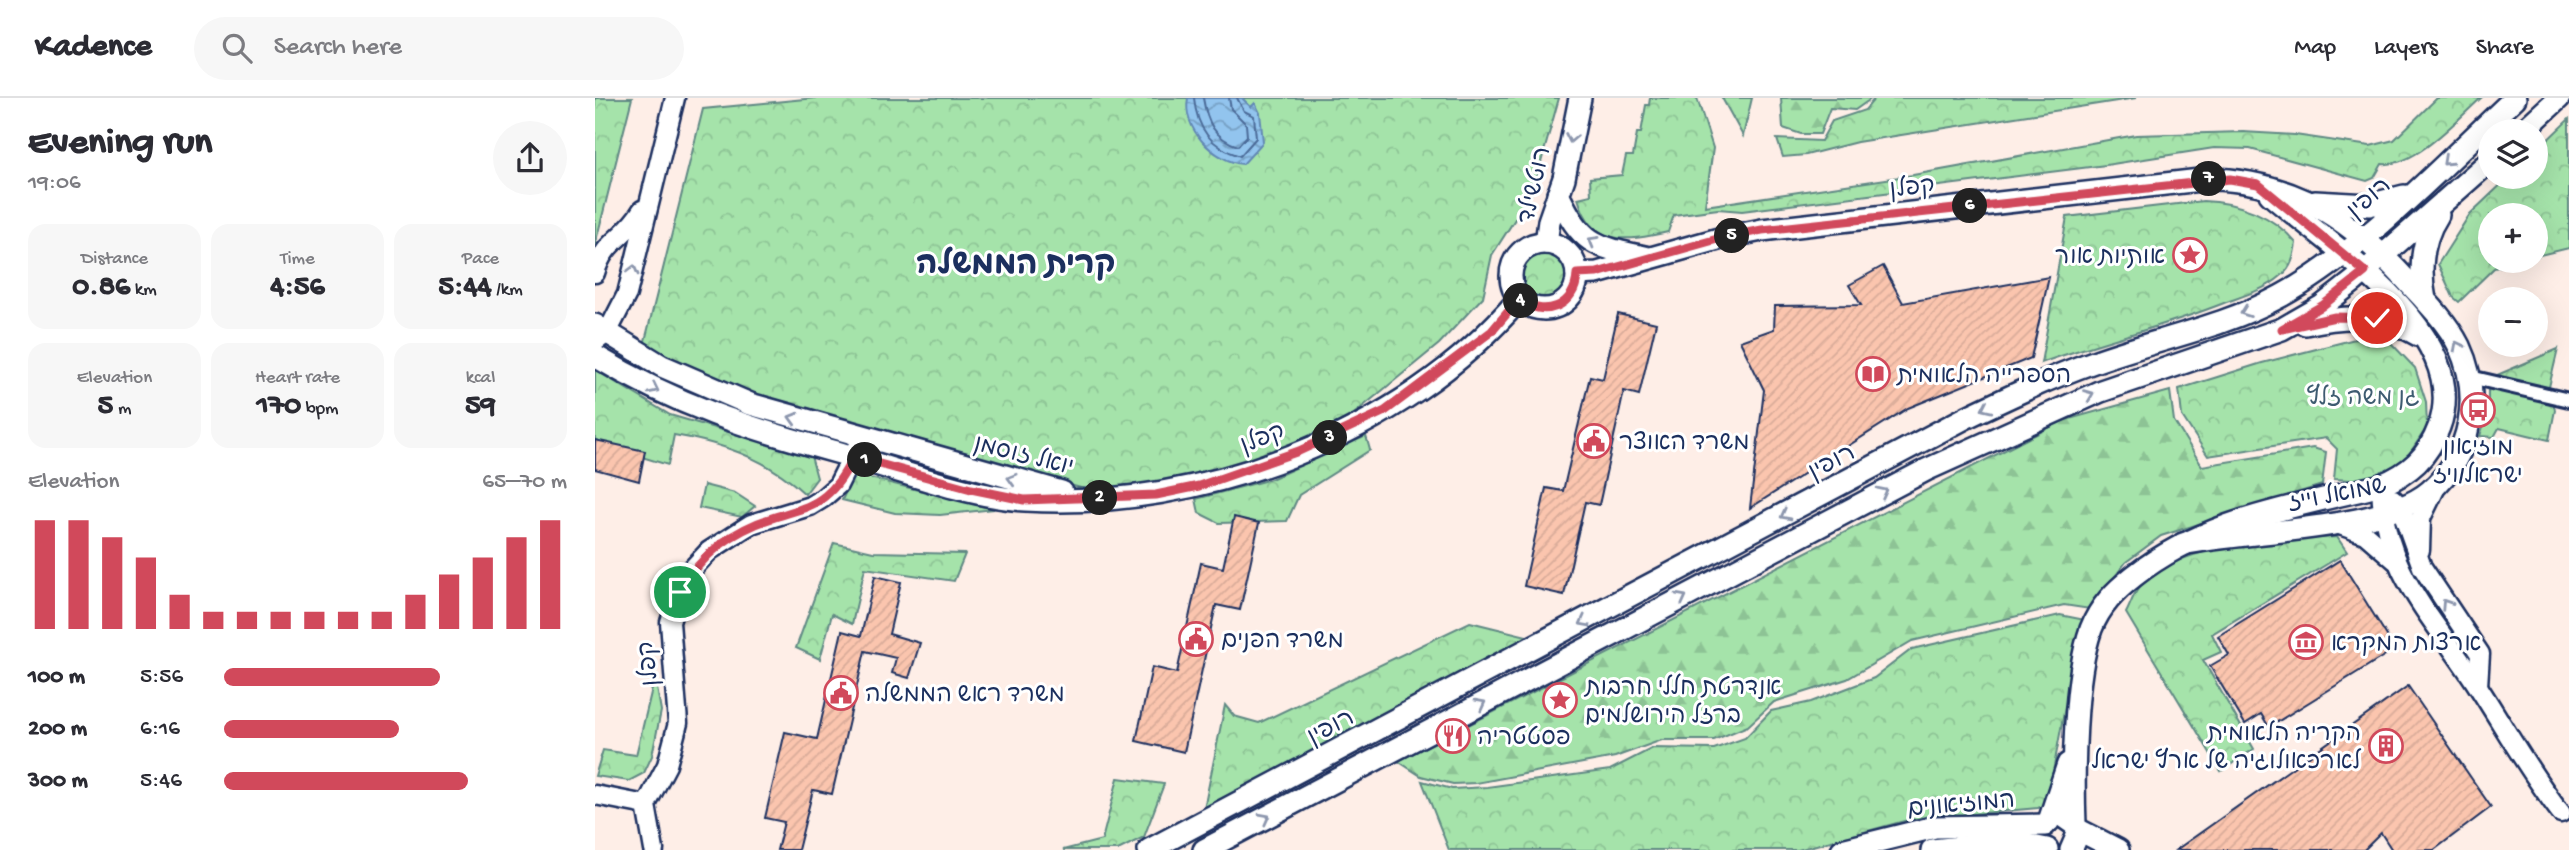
<!DOCTYPE html>
<html lang="en">
<head>
<meta charset="utf-8">
<style>
  body { margin:0; font-family:"Gochi Hand","Playpen Sans Hebrew",sans-serif; background:#f7f7f7; color:#2b2b33; height:100vh; display:flex; flex-direction:column; font-size:26px; white-space:nowrap }
  * { box-sizing:border-box; margin:0 }
  p { font-size:23px; color:#7c7c81 }
  .icon { flex:none; width:38px; height:38px; fill:none; stroke:currentColor; stroke-width:2; stroke-linecap:round; stroke-linejoin:round }
  .map { position:relative; flex:1; overflow:hidden }
  .sheet { display:flex; flex-direction:column; background:#fff; width:595px }
  .sheet>* { flex:none }
  .buttons { position:absolute; left:1883px; top:21px; display:grid; gap:14px }
  .buttons a { display:grid; place-items:center; width:70px; height:70px; border-radius:50%; background:#fff; box-shadow:0 7px 28px #0002; font-size:35px }
  .pin { position:absolute; display:grid; place-items:center; width:60px; height:60px; color:#fff; margin:-30px; border:4px solid #fff; border-radius:50%; box-shadow:0 2px 7px #0007 }
  .km { position:absolute; width:35px; height:35px; margin:-18px; border-radius:50%; background:#222; color:#fff; font-size:19px; line-height:35px; text-align:center }
  .round { display:grid; place-items:center; flex:none; width:74px; height:74px; border-radius:37px; background:#f7f7f7 }
  .head { display:flex; align-items:center; justify-content:space-between; height:119px; padding:0 28px }
  h1 { font-size:38px; font-weight:700; line-height:52px }
  .figures { display:grid; grid-template-columns:repeat(3,1fr); gap:10px; height:119px; padding:7px 28px }
  .figures div { display:grid; align-content:center; border-radius:18px; background:#f7f7f7; text-align:center }
  .figures b { font-size:30px; font-weight:700 }
  .figures small { font-size:19px; font-weight:400 }
  .figures p { font-size:19px }
  .chart { height:196px; padding:14px 28px }
  .chart p { display:flex; justify-content:space-between }
  .chart svg { width:100%; height:126px; margin-top:7px; stroke:#d1495b; stroke-width:6 }
  ul { padding:0 28px; list-style:none; font-size:23px }
  li { display:grid; grid-template-columns:112px 84px 1fr; align-items:center; height:52px }
  li i { height:18px; border-radius:9px; background:#d1495b }
  header { display:flex; align-items:center; gap:42px; box-sizing:border-box; height:98px; padding:0 35px; background:#fff; border-bottom:2px solid #e1e1e2 }
  header strong { font-size:33px }
  nav { display:flex; gap:38px; margin-inline-start:auto; font-size:24px }
  .search { width:490px; height:63px; background:#f7f7f7; display:flex; align-items:center; gap:18px; box-sizing:border-box; padding:0 24px; border-radius:38px; color:#7c7c81; font-size:26px }
  main { display:flex; flex:1; min-height:0 }
  .map>svg:first-child { display:block }
</style>
</head>
<body>
<header>
<strong>Kadence</strong>
<div class="search"><svg class="icon" aria-label="search" viewBox="0 0 24 24"><circle cx="10" cy="10" r="6"/><path d="M15 15l6 6"/></svg>Search here</div>
<nav><a>Map</a><a>Layers</a><a>Share</a></nav>
</header>
<main>
<section class="sheet">
<div class="head"><div><h1>Evening run</h1><p>19:06</p></div><a class="round"><svg class="icon" aria-label="share" viewBox="0 0 24 24"><path d="M12 15V3M7 8l5-5 5 5M5 13v7h14v-7"/></svg></a></div>
<div class="figures">
<div><p>Distance</p><b>0.86<small> km</small></b></div>
<div><p>Time</p><b>4:56</b></div>
<div><p>Pace</p><b>5:44<small> /km</small></b></div>
</div>
<div class="figures">
<div><p>Elevation</p><b>5<small> m</small></b></div>
<div><p>Heart rate</p><b>170<small> bpm</small></b></div>
<div><p>kcal</p><b>59</b></div>
</div>
<div class="chart"><p><span>Elevation</span>65–70 m</p>
<svg viewBox="0 0 160 44" preserveAspectRatio="none"><path d="M5 44V6M15 44V6M25 44V12M35 44V19M45 44V32M55 44V38M65 44V38M75 44V38M85 44V38M95 44V38M105 44V38M115 44V32M125 44V25M135 44V19M145 44V12M155 44V6"/></svg>
</div>
<ul>
<li><b>100 m</b>5:56<i style="width:63%"></i></li>
<li><b>200 m</b>6:16<i style="width:51%"></i></li>
<li><b>300 m</b>5:46<i style="width:71%"></i></li>
</ul>
</section>
<div class="map">
<svg width="1974" height="752" viewBox="0 0 1974 752">
  <defs>
    <pattern id="forest-firs" width="22" height="20" patternUnits="userSpaceOnUse" patternTransform="scale(1.75)"><rect width="22" height="20" fill="#a5e3aa"/><path d="M5 1l3.5 6h-7zM16 11l3.5 6h-7z" fill="#8dc395"/></pattern>
    <pattern id="park-crowns" width="20" height="18" patternUnits="userSpaceOnUse" patternTransform="scale(1.75)"><rect width="20" height="18" fill="#a5e3aa"/><path d="M2 6a3 3 0 1 1 6 0M12 15a3 3 0 1 1 6 0" fill="none" stroke="#8dc395"/></pattern>
    <pattern id="water-waves" width="16" height="10" patternUnits="userSpaceOnUse" patternTransform="scale(1.75)"><rect width="16" height="10" fill="#92c4ee"/><path d="M0 5q4-4 8 0t8 0" fill="none" stroke="#76a0c4"/></pattern>
    <pattern id="building-hatch" width="6" height="6" patternUnits="userSpaceOnUse" patternTransform="scale(1.75)"><rect width="6" height="6" fill="#fbc5ae"/><path d="M-1 1l2-2M0 6l6-6M5 7l2-2" fill="none" stroke="#d7aa98"/></pattern>
  </defs>
  <rect width="100%" height="100%" fill="#feeee7"/>
  <filter id="ink" filterUnits="userSpaceOnUse"><feTurbulence type="fractalNoise" baseFrequency=".0143" numOctaves="2"/><feDisplacementMap in="SourceGraphic" scale="14" xChannelSelector="R" yChannelSelector="G"/><feConvolveMatrix kernelMatrix="1 2 1 2 8 2 1 2 1" color-interpolation-filters="sRGB"/></filter>
  <g filter="url(#ink)">
    <!-- forest -->
    <g fill="url(#forest-firs)" stroke="#608984" stroke-width="2">
      <polygon points="1186,0 1277,0 1260,12 1235,10 1225,36 1206,36 1188,30"/>
      <polygon points="1575,293 1579,323 1607,368 1718,350 1731,354 1727,387 1566,438 1531,464 1495,511 1469,507 1317,543 1252,581 1179,604 1153,628 1119,642 1067,642 1020,659 881,685 858,686 826,678 803,663 1467,323"/>
    </g>
    <!-- park -->
    <g fill="url(#park-crowns)" stroke="#608984" stroke-width="2">
      <polygon points="0,0 37,0 0,147"/>
      <polygon points="220,0 964,0 938,93 897,157 888,199 844,246 749,324 653,366 574,388 504,395 183,307 47,255 108,11"/>
      <path d="M1055 0H1102L1118 50 1110 108 1318 77 1541 37 1648 34 1700 37 1775 48 1799 42 1842 0H1886C1862 22 1820 69 1787 66L1779 80 1772 83 1655 51 1619 50 1511 67 1147 113 1123 111 1079 117 1073 134C1033 143 997 150 983 100L996 97 995 80 1027 77 1031 58H1038L1042 35H1046L1051 7H1054Z"/>
      <polygon points="1127,0 1157,0 1148,38"/>
      <polygon points="1280,0 1541,0 1262,44 1211,57 1188,59 1182,41 1226,43 1237,23 1270,12"/>
      <polygon points="1974,21 1974,150 1941,158 1941,117 1895,117 1895,163 1924,163 1899,170 1864,204 1858,199 1843,166 1875,116 1914,79 1941,79 1941,53"/>
      <path d="M1608 103C1643 104 1678 117 1701 145 1699 158 1697 170 1686 178 1670 192 1648 198 1629 205 1569 229 1506 243 1446 265L1472 119Z"/>
      <circle cx="948" cy="178" r="25"/>
      <polygon points="1760,241 1796,245 1820,270 1831,304 1832,329 1811,361 1773,383 1739,381 1742,351 1731,340 1613,358 1587,318 1584,291 1667,265"/>
      <polygon points="1963,251 1954,289 1960,312 1954,342 1904,330 1899,339 1885,338 1893,313 1893,281"/>
      <path d="M0 272 75 317 216 358 222 380 210 396C174 361 127 345 79 337L73 367 4 346 0 341Z"/>
      <polygon points="771,338 775,352 704,397 692,423 624,425 604,415 601,401 676,381"/>
      <polygon points="259,376 399,411 345,417 300,415 247,402"/>
      <polygon points="109,387 140,395 160,408 147,419 104,410"/>
      <path d="M1742 439 1752 454 1617 536 1626 554 1608 562 1659 651 1626 673 1531 515C1535 508 1538 497 1543 491 1581 443 1686 442 1742 439Z"/>
      <polygon points="239,445 278,454 370,456 359,483 270,470 257,526 237,516 225,561 201,550"/>
      <polygon points="1465,517 1490,522 1475,582 1452,706 1443,710 1313,722 1203,752 854,752 827,683 857,691 892,689 1015,672 1058,650 1119,651 1150,640 1176,613 1216,604 1279,580 1317,551"/>
      <polygon points="875,524 936,539 609,711 630,607 639,618 664,625"/>
      <polygon points="60,578 66,613 57,658 49,675 34,683 0,678 8,652 41,657"/>
      <polygon points="523,680 569,686 549,739 523,752 468,752 507,742"/>
    </g>
    <!-- water -->
    <path fill="url(#water-waves)" stroke="#6288b4" stroke-width="2" d="M593 0H647L656 9 660 5 665 15 668 44 648 66C619 63 587 31 593 0Z"/>
    <g fill="none" stroke-linecap="round" stroke-linejoin="round">
      <!-- shore -->
      <g stroke="#4b6b98" stroke-width="2">
        <path d="M599 0C602 31 616 49 645 58L661 40 659 18 649 13 642 0"/>
        <path d="M608 0C612 24 619 40 643 48L652 38 651 26 636 11 634 0"/>
      </g>
    </g>
    <!-- building -->
    <g fill="url(#building-hatch)" stroke="#1b2f5e" stroke-width="2">
      <polygon points="1288,168 1308,205 1454,179 1436,260 1313,310 1155,410 1169,292 1145,243 1179,231 1180,208 1266,207 1254,187"/>
      <polygon points="1023,216 1061,225 1044,297 1029,293 1004,407 990,404 969,497 929,488 951,390 968,393 995,278 1008,281"/>
      <polygon points="0,342 50,353 44,383 0,371"/>
      <polygon points="639,419 664,425 645,512 621,507 589,654 541,643 557,569 582,575 606,465 628,470"/>
      <polygon points="1745,462 1800,551 1674,629 1666,616 1650,626 1615,568 1634,557 1623,538"/>
      <polygon points="280,478 306,484 294,536 325,545 314,580 297,575 301,560 270,553 237,696 218,692 203,752 182,752 189,724 170,720 190,634 222,641 247,533 266,538"/>
      <polygon points="1813,588 1896,709 1839,752 1797,752 1786,735 1769,752 1581,752"/>
    </g>
    <g fill="none" stroke-linecap="round" stroke-linejoin="round">
      <!-- pedestrian casing -->
      <g stroke="#1b2f5e" stroke-width="18">
        <polyline id="pedestrian" points="1875,279 1974,302"/>
      </g>
      <!-- minor casing -->
      <g stroke="#1b2f5e" stroke-width="23">
        <g id="minor">
          <path d="M0 175C9 142 30 141 47 112"/>
          <polyline points="0,244 12,235 32,196 80,0"/>
          <path d="M1786 387C1787 474 1841 522 1884 590 1911 632 1935 675 1966 715"/>
          <polyline points="1798,401 1806,410 1827,469 1885,556 1883,588"/>
          <polyline points="1742,426 1770,436 1800,462"/>
          <polyline points="1825,452 1826,420 1841,389"/>
          <polyline points="0,697 51,707"/>
          <polyline points="59,752 51,707 72,667 83,625 75,524 85,493 98,470 114,453 156,426 215,408 228,400 243,387 267,339"/>
        </g>
      </g>
      <!-- tertiary casing -->
      <g stroke="#1b2f5e" stroke-width="26">
        <g id="tertiary">
          <polyline points="1928,33 1964,0"/>
          <path d="M963 96C987 146 997 148 1050 159"/>
          <polyline points="1720,104 1774,107 1809,98"/>
          <circle cx="949" cy="178" r="33"/>
          <polyline points="951,145 954,123 969,80 985,0"/>
          <path d="M982 176 1002 175 1127 140 1167 132 1614 81C1648 81 1680 89 1711 103 1751 121 1785 153 1814 185 1832 204 1852 224 1864 248 1887 297 1877 356 1835 393 1789 433 1652 432 1588 446"/>
          <path d="M1830 202C1824 172 1826 143 1843 117"/>
          <path d="M1710 226C1751 217 1786 215 1823 237"/>
          <polyline points="0,227 67,268 155,306 467,394"/>
          <path d="M0 258C83 308 153 330 245 355 301 371 373 399 430 402 607 413 809 337 924 201"/>
          <polyline points="1470,720 1480,727 1483,736 1476,752"/>
          <polyline points="1454,723 1473,666"/>
          <path d="M1480 727C1478 675 1479 578 1496 531 1505 508 1520 493 1539 478 1613 420 1698 410 1786 387 1815 375 1833 359 1844 329 1879 235 1733 147 1675 96"/>
          <polyline points="1482,731 1523,752"/>
          <path d="M554 752 1374 318C1414 299 1454 280 1496 265 1558 242 1627 230 1686 198 1766 155 1852 63 1920 0"/>
          <polyline points="609,752 1331,372 1506,293 1687,231 1727,208 1759,183 1895,63"/>
          <polyline points="1247,752 1340,729 1450,727"/>
          <polyline points="1337,752 1417,744 1452,751"/>
        </g>
      </g>
      <!-- pedestrian -->
      <use href="#pedestrian" stroke="#fff" stroke-width="12"/>
      <!-- minor -->
      <use href="#minor" stroke="#fff" stroke-width="18"/>
      <!-- tertiary -->
      <use href="#tertiary" stroke="#fff" stroke-width="21"/>
    </g>
    <!-- one-way arrows -->
    <defs><path id="oneway-chevron" d="M-2-3.5L2.5 0L-2 3.5" fill="none" stroke-width="1.6" stroke-linecap="round" stroke-linejoin="round" transform="scale(1.75)"/></defs>
    <g stroke="#8d97ae">
      <use href="#oneway-chevron" transform="translate(976 40) rotate(101)"/>
      <use href="#oneway-chevron" transform="translate(1852 63) rotate(137)"/>
      <use href="#oneway-chevron" transform="translate(998 143) rotate(-150)"/>
      <use href="#oneway-chevron" transform="translate(38 172) rotate(-76)"/>
      <use href="#oneway-chevron" transform="translate(1650 214) rotate(160)"/>
      <use href="#oneway-chevron" transform="translate(1863 248) rotate(-117)"/>
      <use href="#oneway-chevron" transform="translate(59 291) rotate(26)"/>
      <use href="#oneway-chevron" transform="translate(1494 297) rotate(-22)"/>
      <use href="#oneway-chevron" transform="translate(1391 310) rotate(155)"/>
      <use href="#oneway-chevron" transform="translate(198 320) rotate(-164)"/>
      <use href="#oneway-chevron" transform="translate(417 381) rotate(-164)"/>
      <use href="#oneway-chevron" transform="translate(1288 394) rotate(-27)"/>
      <use href="#oneway-chevron" transform="translate(1190 417) rotate(152)"/>
      <use href="#oneway-chevron" transform="translate(1087 500) rotate(-28)"/>
      <use href="#oneway-chevron" transform="translate(1851 506) rotate(-123)"/>
      <use href="#oneway-chevron" transform="translate(989 524) rotate(152)"/>
      <use href="#oneway-chevron" transform="translate(886 606) rotate(-28)"/>
      <use href="#oneway-chevron" transform="translate(670 720) rotate(-28)"/>
    </g>
  </g>
  <g fill="none" stroke-linecap="round" stroke-linejoin="round" filter="url(#ink)">
    <!-- route casing -->
    <g stroke="#fff" stroke-width="14">
      <path id="route" d="M85 494C107 455 138 432 180 419 198 413 216 410 230 398 243 388 250 374 259 359L376 391 429 402 561 397 604 388 704 353 790 313 897 233 924 201C948 221 981 209 982 176L1002 175 1126 140 1167 132 1635 81 1663 86 1770 174 1727 208 1687 231 1740 219 1782 220"/>
    </g>
    <!-- route -->
    <use href="#route" stroke="#d1495b" stroke-width="9"/>
  </g>
  <!-- icons -->
  <defs>
    <g id="sight-ring" transform="scale(1.75)"><circle r="9.5" fill="#fff" stroke="#d1495b" stroke-width="1.5"/><path d="M0-6L1.8-2.2L6-1.7L2.9 1.2L3.7 5.4L0 3.3L-3.7 5.4L-2.9 1.2L-6-1.7L-1.8-2.2Z" fill="#d1495b"/></g>
    <g id="library-ring" transform="scale(1.75)"><circle r="9.5" fill="#fff" stroke="#d1495b" stroke-width="1.5"/><path d="M-6-4Q-3-5.5-.7-3.5V5Q-3 3-6 4ZM6-4Q3-5.5 .7-3.5V5Q3 3 6 4Z" fill="#d1495b"/></g>
    <g id="bus-ring" transform="scale(1.75)"><circle r="9.5" fill="#fff" stroke="#d1495b" stroke-width="1.5"/><path d="M-5-6H5V4H4V6H2V4H-2V6H-4V4H-5ZM-3.5-4V0h7V-4ZM-3.5 1.2v1.5H-2V1.2ZM2 1.2v1.5H3.5V1.2Z" fill="#d1495b"/></g>
    <g id="civic-ring" transform="scale(1.75)"><circle r="9.5" fill="#fff" stroke="#d1495b" stroke-width="1.5"/><path d="M-.6-6.5H3V-4.5H.6V-3L4-1V1h2V6H-6V1h2V-1L-.6-3ZM-1.2 2.5V6h2.4V2.5Z" fill="#d1495b"/></g>
    <g id="museum-ring" transform="scale(1.75)"><circle r="9.5" fill="#fff" stroke="#d1495b" stroke-width="1.5"/><path d="M0-6L6-3V-2H-6V-3ZM-5-1h2V3h-2ZM-1-1h2V3h-2ZM3-1h2V3H3ZM-6 4H6V6H-6Z" fill="#d1495b"/></g>
    <g id="restaurant-ring" transform="scale(1.75)"><circle r="9.5" fill="#fff" stroke="#d1495b" stroke-width="1.5"/><path d="M-5-6h1v4h1v-4h1v4h1v-4h1v5L-1.5 .5V6h-2V.5L-5-1ZM5-6V6H3V1.5H1.5Q1.5-4 5-6Z" fill="#d1495b"/></g>
    <g id="building-ring" transform="scale(1.75)"><circle r="9.5" fill="#fff" stroke="#d1495b" stroke-width="1.5"/><path d="M-4-6H4V6H1V3H-1V6H-4ZM-2.5-4.3h1.7v1.8h-1.7ZM.8-4.3h1.7v1.8H.8ZM-2.5-1h1.7V.8h-1.7ZM.8-1h1.7V.8H.8Z" fill="#d1495b"/></g>
  </defs>
  <g fill-rule="evenodd">
    <use href="#sight-ring" x="1595" y="157"/>
    <use href="#library-ring" x="1278" y="276"/>
    <use href="#bus-ring" x="1883" y="312"/>
    <use href="#civic-ring" x="999" y="343"/>
    <use href="#civic-ring" x="601" y="541"/>
    <use href="#museum-ring" x="1711" y="544"/>
    <use href="#civic-ring" x="246" y="595"/>
    <use href="#sight-ring" x="965" y="602"/>
    <use href="#restaurant-ring" x="858" y="638"/>
    <use href="#building-ring" x="1791" y="648"/>
  </g>
  <g text-anchor="middle" stroke-width="6" stroke-linejoin="round" paint-order="stroke">
    <!-- street labels -->
    <g font-size="24" fill="#1b2f5e" stroke="#fff">
      <text transform="translate(938 87) rotate(-77)" y="8">רוטשילד</text>
      <text transform="translate(1317 88) rotate(-6)" y="8">קפלן</text>
      <text transform="translate(1773 99) rotate(-41)" y="8">רופין</text>
      <text transform="translate(667 339) rotate(-21)" y="8">קפלן</text>
      <text transform="translate(429 356) rotate(14)" y="8">יואל זוסמן</text>
      <text transform="translate(1236 363) rotate(-28)" y="8">רופין</text>
      <text transform="translate(1742 395) rotate(-11)" y="8">שמואל וייז</text>
      <text transform="translate(52 566) rotate(-95)" y="8">קפלן</text>
      <text transform="translate(735 628) rotate(-28)" y="8">רופין</text>
      <text transform="translate(1366 705) rotate(-5)" y="8">המוזיאונים</text>
    </g>
    <!-- poi labels -->
    <g font-size="24" fill="#1b2f5e" stroke="#fff" text-anchor="start">
      <text x="1570" y="165" text-anchor="end">אותיות אור</text>
      <text x="1302" y="284">הספרייה הלאומית</text>
      <text x="1024" y="351">משרד האוצר</text>
      <text x="1883" y="356" text-anchor="middle">מוזיאון<tspan x="1883" dy="28">ישראל/ויז</tspan></text>
      <text x="626" y="549">משרד הפנים</text>
      <text x="1736" y="552">ארצות המקרא</text>
      <text x="990" y="596">אנדרטת חללי חרבות<tspan x="990" dy="28">ברזל הירושלמים</tspan></text>
      <text x="270" y="603">משרד ראש הממשלה</text>
      <text x="1766" y="642" text-anchor="end">הקריה הלאומית<tspan x="1766" dy="28">לארכאולוגיה של ארץ ישראל</tspan></text>
      <text x="882" y="646">פסטטריה</text>
    </g>
    <!-- park labels -->
    <g font-size="24" fill="#3e5c71" stroke="#fff">
      <text x="1768" y="306">גן משה זלץ</text>
    </g>
    <!-- district labels -->
    <g font-size="32" font-weight="bold" fill="#1b2f5e" stroke="#fff">
      <text x="421" y="175">קרית הממשלה</text>
    </g>
  </g>
</svg>
<div class="buttons">
<a><svg class="icon" aria-label="layers" viewBox="0 0 24 24"><path d="M12 4l9 5-9 5-9-5zM3 14l9 5 9-5"/></svg></a>
<a>+</a>
<a>−</a>
</div>
<div class="pin" style="left:85px;top:494px;background:#1e9e55"><svg class="icon" aria-label="arrive" viewBox="0 0 24 24"><path d="M6 21V4h12l-3 4 3 4H6"/></svg></div>
<div class="pin" style="left:1782px;top:220px;background:#d93025"><svg class="icon" aria-label="check" viewBox="0 0 24 24"><path d="M5 12l5 5 9-10"/></svg></div>
<b class="km" style="left:270px;top:362px">1</b>
<b class="km" style="left:505px;top:400px">2</b>
<b class="km" style="left:735px;top:340px">3</b>
<b class="km" style="left:926px;top:203px">4</b>
<b class="km" style="left:1137px;top:138px">5</b>
<b class="km" style="left:1375px;top:108px">6</b>
<b class="km" style="left:1614px;top:81px">7</b>
</div>
</main>
</body>
</html>
